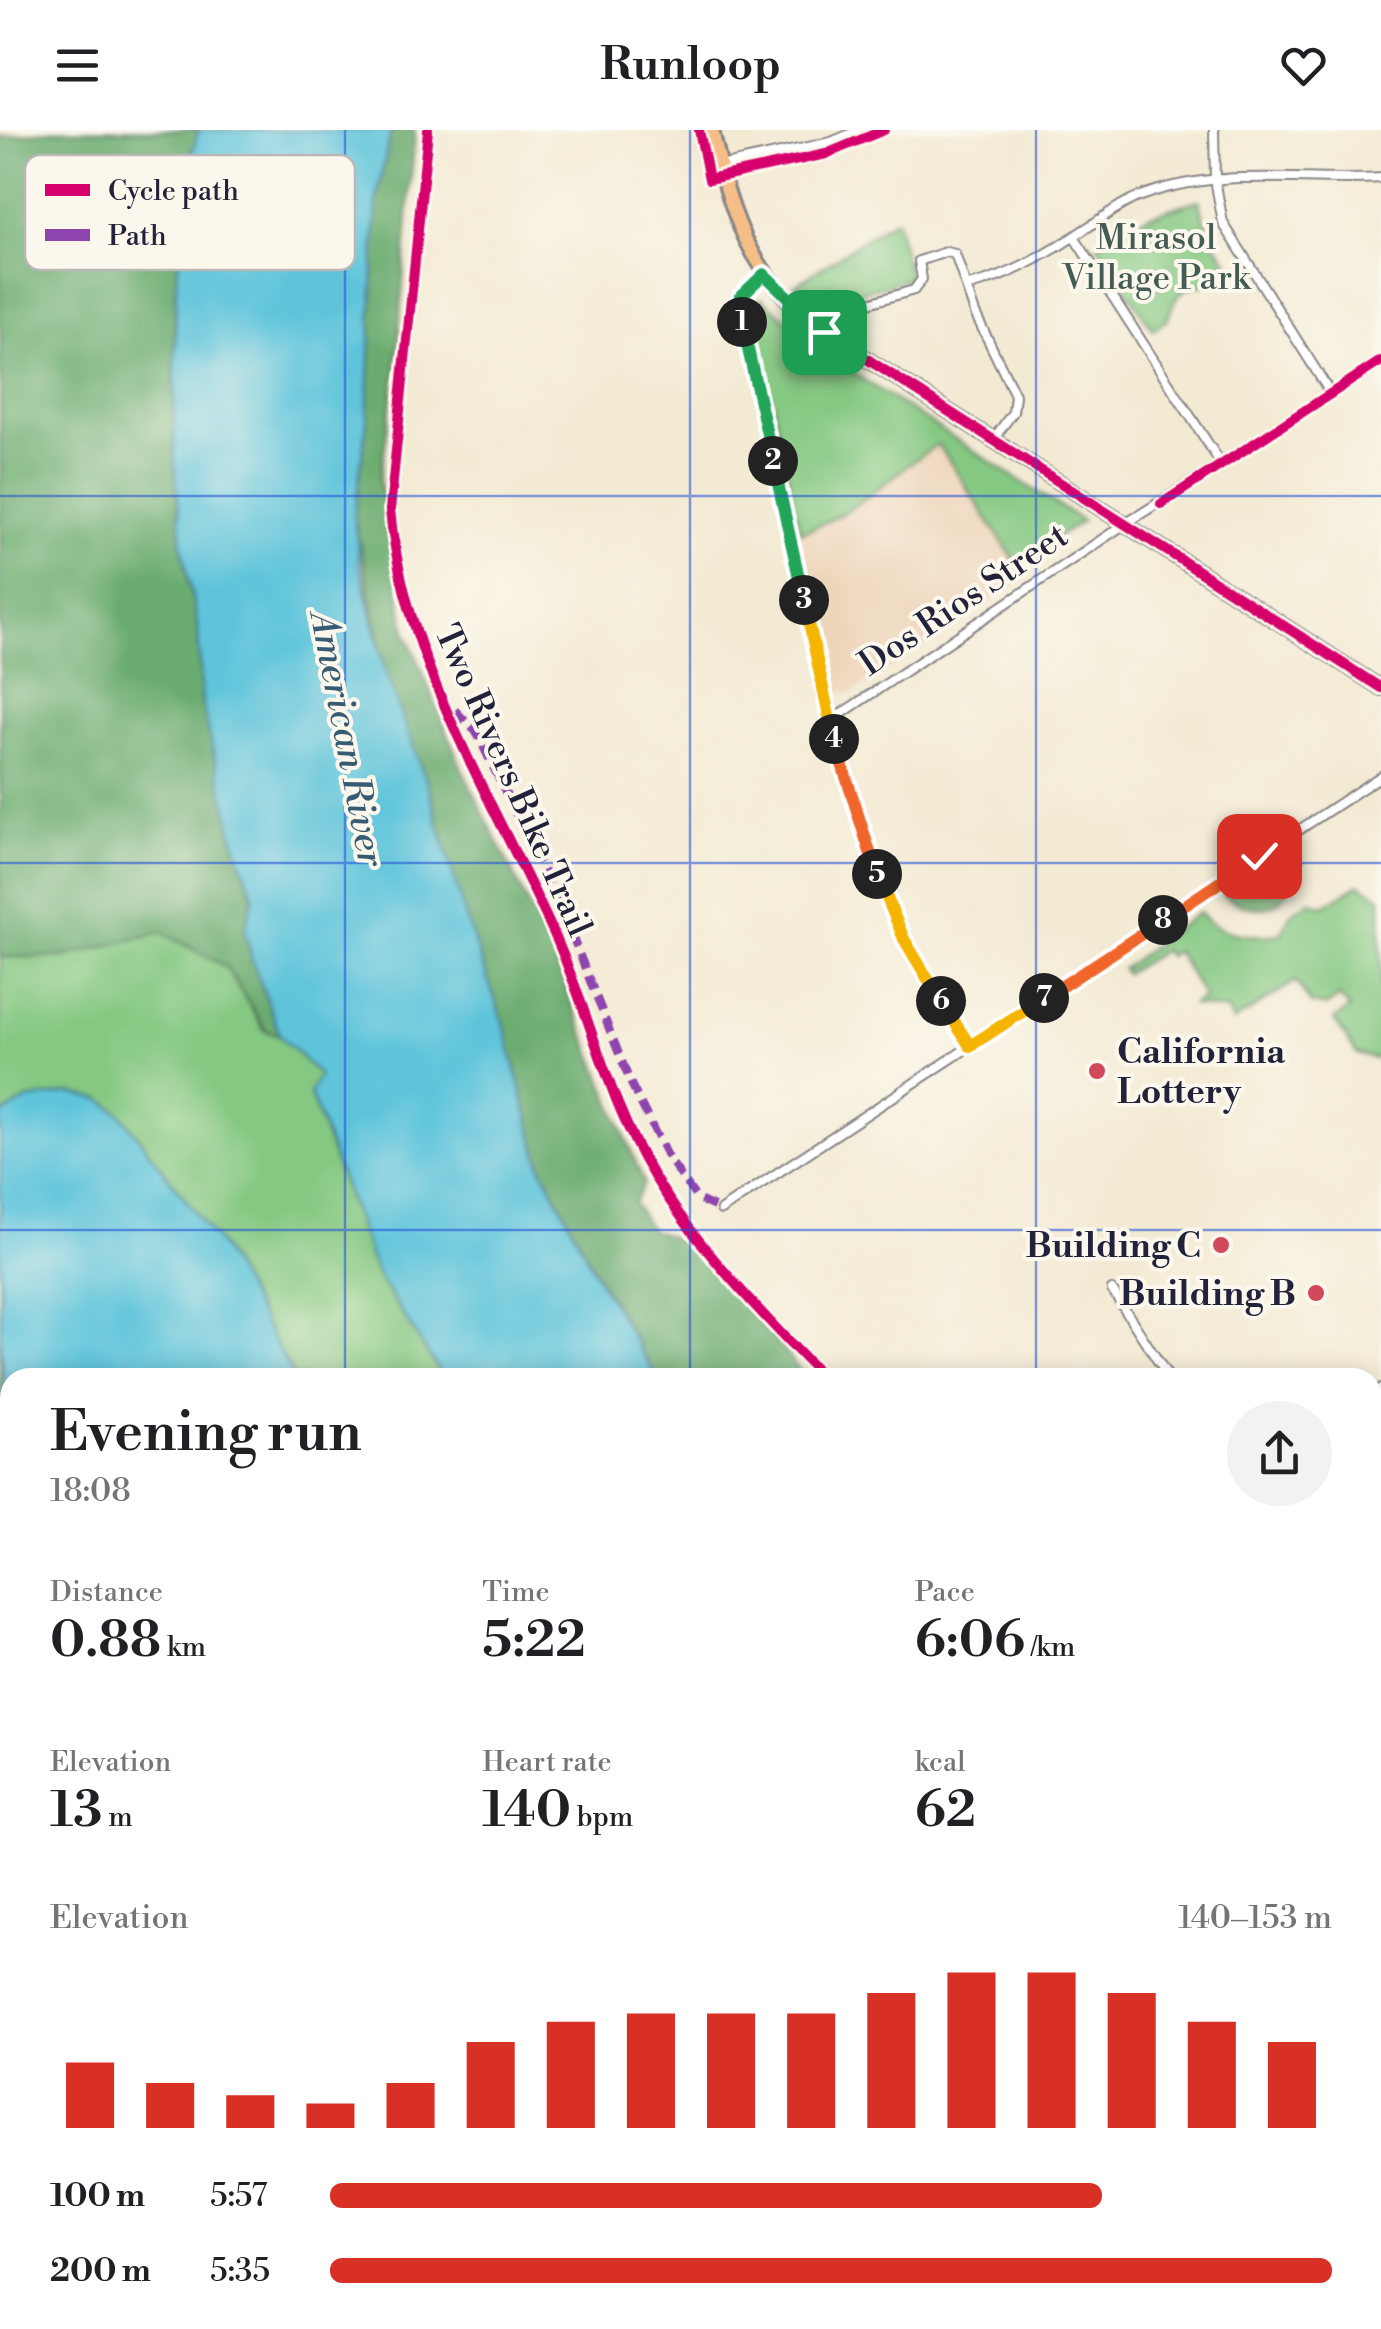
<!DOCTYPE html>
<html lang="en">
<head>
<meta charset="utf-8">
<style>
  body { margin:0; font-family:"Libre Bodoni",serif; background:#f2f2f2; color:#202124; height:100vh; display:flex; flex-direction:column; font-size:38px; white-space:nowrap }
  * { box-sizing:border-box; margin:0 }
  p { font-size:32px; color:#757577 }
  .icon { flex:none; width:55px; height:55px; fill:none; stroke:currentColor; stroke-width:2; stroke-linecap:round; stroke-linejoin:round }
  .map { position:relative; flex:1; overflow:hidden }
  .panel { position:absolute; left:0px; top:1238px; width:1382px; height:962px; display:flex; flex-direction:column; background:#fff; border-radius:30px 30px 0 0; box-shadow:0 5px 25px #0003 }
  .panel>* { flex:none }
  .pin { position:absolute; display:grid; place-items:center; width:85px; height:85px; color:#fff; margin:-42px; border-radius:20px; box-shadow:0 5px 15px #0006 }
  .km { position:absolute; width:50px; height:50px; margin:-25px; border-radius:50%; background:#222; color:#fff; font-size:28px; line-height:50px; text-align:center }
  .round { display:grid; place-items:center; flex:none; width:105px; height:105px; border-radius:52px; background:#f2f2f2 }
  .overview { display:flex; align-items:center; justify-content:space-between; height:170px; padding:0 50px }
  h1 { font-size:55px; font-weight:600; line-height:75px }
  .figures { display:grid; grid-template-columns:repeat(3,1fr); gap:15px; height:170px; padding:10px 50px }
  .figures div { display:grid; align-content:center }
  .figures b { font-size:50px; font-weight:600 }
  .figures small { font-size:28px; font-weight:400 }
  .figures p { font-size:28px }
  .chart { height:280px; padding:20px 50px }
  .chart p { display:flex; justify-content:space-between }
  .chart svg { width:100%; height:180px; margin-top:10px; stroke:#d93025; stroke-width:6 }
  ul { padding:0 50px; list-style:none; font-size:32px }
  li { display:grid; grid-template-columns:160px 120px 1fr; align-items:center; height:75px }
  li i { height:25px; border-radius:12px; background:#d93025 }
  header { display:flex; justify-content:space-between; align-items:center; height:130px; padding:0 50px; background:#fff; font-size:45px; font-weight:600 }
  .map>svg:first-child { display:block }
</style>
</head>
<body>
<header><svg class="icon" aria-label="menu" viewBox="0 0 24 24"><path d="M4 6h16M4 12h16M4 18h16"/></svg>Runloop<svg class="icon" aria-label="heart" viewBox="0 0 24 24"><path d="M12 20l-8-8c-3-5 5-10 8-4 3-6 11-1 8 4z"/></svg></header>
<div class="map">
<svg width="1381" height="2199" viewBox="0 0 1381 2199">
  <rect width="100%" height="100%" fill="#fbf7ec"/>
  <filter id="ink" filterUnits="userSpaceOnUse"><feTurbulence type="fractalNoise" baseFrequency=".01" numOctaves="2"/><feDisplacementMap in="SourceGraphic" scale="20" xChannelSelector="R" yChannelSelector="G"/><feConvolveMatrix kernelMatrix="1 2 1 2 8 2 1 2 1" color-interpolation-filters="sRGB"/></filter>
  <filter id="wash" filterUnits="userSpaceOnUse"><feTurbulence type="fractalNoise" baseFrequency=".0048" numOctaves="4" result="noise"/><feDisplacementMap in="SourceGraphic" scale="40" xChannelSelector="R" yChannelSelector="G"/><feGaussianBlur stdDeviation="2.25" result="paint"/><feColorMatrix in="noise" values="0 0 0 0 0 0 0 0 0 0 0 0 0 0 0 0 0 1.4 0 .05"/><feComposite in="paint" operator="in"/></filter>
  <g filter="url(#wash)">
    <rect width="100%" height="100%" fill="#f3ead3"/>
    <!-- built -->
    <polygon fill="#eed6bb" points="938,314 1027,448 852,562 842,563 835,559 800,402 850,381 894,342"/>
    <!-- green -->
    <g fill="#84c881" stroke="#53755e" stroke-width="2.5">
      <path d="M1199 70 1211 107 1235 143C1202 167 1181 140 1168 189L1153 200 1097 115 1147 86Z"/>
      <polygon points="895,89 910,148 823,174 795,155"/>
      <path d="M762 168 825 225 1082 391 1017 434 938 314C891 344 854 386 800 402L751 174Z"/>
      <path d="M1283 728 1290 737C1287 743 1290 752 1287 760 1276 787 1242 778 1224 765Z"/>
      <path d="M1359 754 1381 767V925L1375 929 1357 924 1334 890 1349 879 1340 867 1326 877 1311 874 1296 851 1233 892 1227 881 1192 875 1204 867 1176 821 1168 826 1164 820 1125 844 1122 839 1199 782C1218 806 1250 808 1281 804L1290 784 1310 771 1324 776Z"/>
      <polygon points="161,802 226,837 265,901 280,905 319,945 310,964 376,1143 443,1247 294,1247 222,1118 120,983 70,963 27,970 0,986 0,827 62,827"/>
      <polygon points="0,1206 10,1325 10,1417 0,1428"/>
      <polygon points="0,1588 10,1600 10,1829 0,1816"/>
      <polygon points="335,2190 585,2190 595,2199 344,2199"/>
    </g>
    <!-- forest -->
    <g fill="#6bac6f" stroke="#466755" stroke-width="2.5">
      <polygon points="53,0 199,0 191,26 176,154 174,321 182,416 198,497 202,575 237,720 254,767 245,800 280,905 266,901 226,837 161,802 62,827 0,827 0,7"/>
      <polygon points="391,0 415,0 396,242 380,350 406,501 463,641 554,828 644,1053 634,1073 650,1100 690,1113 806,1247 657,1247 602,1155 541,1036 505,897 466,789 427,653 386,544 354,387 367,290 377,68"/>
      <polygon points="0,1816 10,1829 10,2072 0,2062"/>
      <polygon points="1373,2174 1381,2179 1381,2199 812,2199 807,2190 1372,2190"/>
      <polygon points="129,2190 335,2190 344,2199 138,2199"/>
    </g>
    <!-- water -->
    <g fill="#5ec4db" stroke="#40738b" stroke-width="2.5">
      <polygon points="199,0 391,0 377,68 367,290 354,387 360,435 386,544 427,653 466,789 505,897 541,1036 601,1155 657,1247 443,1247 376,1143 310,963 319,945 280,905 252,830 245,800 254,766 237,720 202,575 198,497 182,416 174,321 176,154 191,26"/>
      <polygon points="70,963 101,969 120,983 222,1118 294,1247 10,1248 10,1325 0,1206 0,986 27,970"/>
      <polygon points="10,1417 10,1600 0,1588 0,1428"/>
      <polygon points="1372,1907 1381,1915 1381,2179 1372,2174"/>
    </g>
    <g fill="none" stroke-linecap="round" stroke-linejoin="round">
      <!-- canal -->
      <g stroke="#5ec4db" stroke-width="10">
        <polyline points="0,1968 10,1978"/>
        <polyline points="223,2190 232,2199"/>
      </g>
    </g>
  </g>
  <g filter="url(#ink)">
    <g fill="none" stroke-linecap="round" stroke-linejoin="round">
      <!-- street casing -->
      <g stroke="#8a8687" stroke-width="12">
        <g id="street">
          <polyline points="1214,0 1215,49 1223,93 1331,264"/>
          <polyline points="720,36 831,12 860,0"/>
          <polyline points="1074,107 1222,335"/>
          <polyline points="764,144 740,167 739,177 824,574 851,665 897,794 970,916"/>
          <path d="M969 156C1013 145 1048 124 1085 99 1102 89 1119 74 1138 67 1215 36 1300 53 1381 48"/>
          <polyline points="858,176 914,160 922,149 919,131 946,122 955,124 975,183 1015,265 1013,282 993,310"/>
          <polyline points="829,592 1125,394 1381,231"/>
          <polyline points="721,1080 1381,646"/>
          <polyline points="1112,1160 1169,1248"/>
          <polyline points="1372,1265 1381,1259"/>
          <polyline points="1372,1295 1381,1290"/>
          <polyline points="1372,1494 1381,1496"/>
          <polyline points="1372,1522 1381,1524"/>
          <polyline points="1372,1781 1381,1784"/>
        </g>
      </g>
      <!-- primary casing -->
      <g stroke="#8a8687" stroke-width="18">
        <g id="primary">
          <path d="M712 0C731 85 747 139 817 197L1381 558"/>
          <polyline points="0,2062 10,2072"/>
          <polyline points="128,2190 137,2199"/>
        </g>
      </g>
      <!-- street -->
      <use href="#street" stroke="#fff" stroke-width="8"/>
      <!-- primary -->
      <use href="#primary" stroke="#f6be87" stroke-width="12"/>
      <!-- quiet -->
      <polyline stroke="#8e44ad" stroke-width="8" stroke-dasharray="15 8" stroke-linecap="butt" points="455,580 476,602 559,773 631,954 667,1026 697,1069 721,1080"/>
      <!-- cycleway casing -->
      <g stroke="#fbf7ec" stroke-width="16">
        <g id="cycleway">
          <path d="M428 0 390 380C405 535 493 668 556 808 590 885 609 973 653 1045 699 1120 763 1185 824 1248"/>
          <polyline points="699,0 709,49 826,24 884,0"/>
          <polyline points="817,197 1381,558"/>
          <polyline points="1161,374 1381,231"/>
        </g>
      </g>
      <!-- cycleway -->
      <use href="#cycleway" stroke="#d6006c" stroke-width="10"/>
    </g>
  </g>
  <g fill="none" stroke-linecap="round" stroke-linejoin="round" filter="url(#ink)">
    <!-- split-1 casing -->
    <g stroke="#fff" stroke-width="20">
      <polyline id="split-1" points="742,192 740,167 764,144 824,202"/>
    </g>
    <!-- split-2 casing -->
    <g stroke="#fff" stroke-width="20">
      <polyline id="split-2" points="742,192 773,331"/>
    </g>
    <!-- split-3 casing -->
    <g stroke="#fff" stroke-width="20">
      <polyline id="split-3" points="773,331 804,470"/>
    </g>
    <!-- split-4 casing -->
    <g stroke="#fff" stroke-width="20">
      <polyline id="split-4" points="804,470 834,609"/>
    </g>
    <!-- split-5 casing -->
    <g stroke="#fff" stroke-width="20">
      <polyline id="split-5" points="834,609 877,744"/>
    </g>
    <!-- split-6 casing -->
    <g stroke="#fff" stroke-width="20">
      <polyline id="split-6" points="877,744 904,809 941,871"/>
    </g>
    <!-- split-7 casing -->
    <g stroke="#fff" stroke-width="20">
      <polyline id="split-7" points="941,871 970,916 1044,868"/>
    </g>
    <!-- split-8 casing -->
    <g stroke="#fff" stroke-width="20">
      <polyline id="split-8" points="1044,868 1163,790"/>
    </g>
    <!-- split-9 casing -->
    <g stroke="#fff" stroke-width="20">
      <polyline id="split-9" points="1163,790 1259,726"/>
    </g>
    <!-- split-1 -->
    <use href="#split-1" stroke="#22a559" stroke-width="12"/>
    <!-- split-2 -->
    <use href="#split-2" stroke="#22a559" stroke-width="12"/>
    <!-- split-3 -->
    <use href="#split-3" stroke="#22a559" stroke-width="12"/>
    <!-- split-4 -->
    <use href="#split-4" stroke="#f5b400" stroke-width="12"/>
    <!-- split-5 -->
    <use href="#split-5" stroke="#f0652b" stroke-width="12"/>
    <!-- split-6 -->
    <use href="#split-6" stroke="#f5b400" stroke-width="12"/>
    <!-- split-7 -->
    <use href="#split-7" stroke="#f5b400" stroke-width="12"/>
    <!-- split-8 -->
    <use href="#split-8" stroke="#f0652b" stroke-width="12"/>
    <!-- split-9 -->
    <use href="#split-9" stroke="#f0652b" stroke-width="12"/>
  </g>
  <!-- grid -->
  <path fill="none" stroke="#1d4ed8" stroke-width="2.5" stroke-opacity="0.55" d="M345 0V1248M690 0V1248M1036 0V1248M0 366H1381M0 733H1381M0 1100H1381M0 1466H10M1372 1466H1381M0 1832H10M1372 1832H1381M345 2190V2199M690 2190V2199M1036 2190V2199"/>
  <!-- markers -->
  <g fill="#d1495b" stroke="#fbf7ec" stroke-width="4">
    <circle cx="1097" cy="941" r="10"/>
    <circle cx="1221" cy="1115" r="10"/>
    <circle cx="1316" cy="1163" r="10"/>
  </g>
  <g text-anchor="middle" stroke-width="8" stroke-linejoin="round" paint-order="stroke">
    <!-- park labels -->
    <g font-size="35" fill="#445c54" stroke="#fbf7ec">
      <text x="1156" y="119">Mirasol<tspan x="1156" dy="40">Village Park</tspan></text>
    </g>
    <!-- street labels -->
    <g font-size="35" fill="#22223b" stroke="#fbf7ec">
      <text transform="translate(963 469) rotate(-34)" y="12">Dos Rios Street</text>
      <text transform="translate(514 650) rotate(66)" y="12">Two Rivers Bike Trail</text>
    </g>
    <!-- poi labels -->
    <g font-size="35" font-weight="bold" fill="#22223b" stroke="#fbf7ec" text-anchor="end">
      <text x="1117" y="933" text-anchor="start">California<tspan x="1117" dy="40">Lottery</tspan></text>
      <text x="1201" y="1127">Building C</text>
      <text x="1296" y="1175">Building B</text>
    </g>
    <!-- water labels -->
    <g font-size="38" font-style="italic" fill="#375b73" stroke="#fbf7ec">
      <text transform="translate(348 609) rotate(79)" y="13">American River</text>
    </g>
  </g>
  <!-- legend -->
  <rect x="25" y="25" width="330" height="115" rx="15" fill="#fbf7ec" stroke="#bab7b7" stroke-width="2.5"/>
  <rect x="45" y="54" width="45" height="12" fill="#d6006c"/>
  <rect x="45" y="99" width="45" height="12" fill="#8e44ad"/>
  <g font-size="28" fill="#22223b">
    <text x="108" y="70">Cycle path</text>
    <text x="108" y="115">Path</text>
  </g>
</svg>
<div class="pin" style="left:824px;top:202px;background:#1e9e55"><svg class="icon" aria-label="arrive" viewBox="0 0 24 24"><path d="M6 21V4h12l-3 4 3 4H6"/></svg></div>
<div class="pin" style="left:1259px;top:726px;background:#d93025"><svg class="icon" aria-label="check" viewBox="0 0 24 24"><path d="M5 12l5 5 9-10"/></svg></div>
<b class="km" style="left:742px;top:192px">1</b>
<b class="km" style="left:773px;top:331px">2</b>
<b class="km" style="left:804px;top:470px">3</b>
<b class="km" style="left:834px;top:609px">4</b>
<b class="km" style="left:877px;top:744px">5</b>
<b class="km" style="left:941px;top:871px">6</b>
<b class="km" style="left:1044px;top:868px">7</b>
<b class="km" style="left:1163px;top:790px">8</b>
<section class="panel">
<div class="overview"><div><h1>Evening run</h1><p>18:08</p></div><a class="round"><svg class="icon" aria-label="share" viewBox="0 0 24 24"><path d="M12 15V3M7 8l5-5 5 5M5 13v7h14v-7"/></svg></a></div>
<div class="figures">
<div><p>Distance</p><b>0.88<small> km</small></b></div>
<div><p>Time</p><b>5:22</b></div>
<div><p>Pace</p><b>6:06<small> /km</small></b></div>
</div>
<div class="figures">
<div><p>Elevation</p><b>13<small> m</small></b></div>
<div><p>Heart rate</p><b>140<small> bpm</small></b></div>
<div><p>kcal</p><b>62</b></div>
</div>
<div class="chart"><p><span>Elevation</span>140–153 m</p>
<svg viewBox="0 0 160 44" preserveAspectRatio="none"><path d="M5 44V28M15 44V33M25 44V36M35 44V38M45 44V33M55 44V23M65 44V18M75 44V16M85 44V16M95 44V16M105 44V11M115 44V6M125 44V6M135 44V11M145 44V18M155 44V23"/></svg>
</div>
<ul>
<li><b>100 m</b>5:57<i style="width:77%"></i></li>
<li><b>200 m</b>5:35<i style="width:100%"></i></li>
</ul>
</section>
</div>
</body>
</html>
